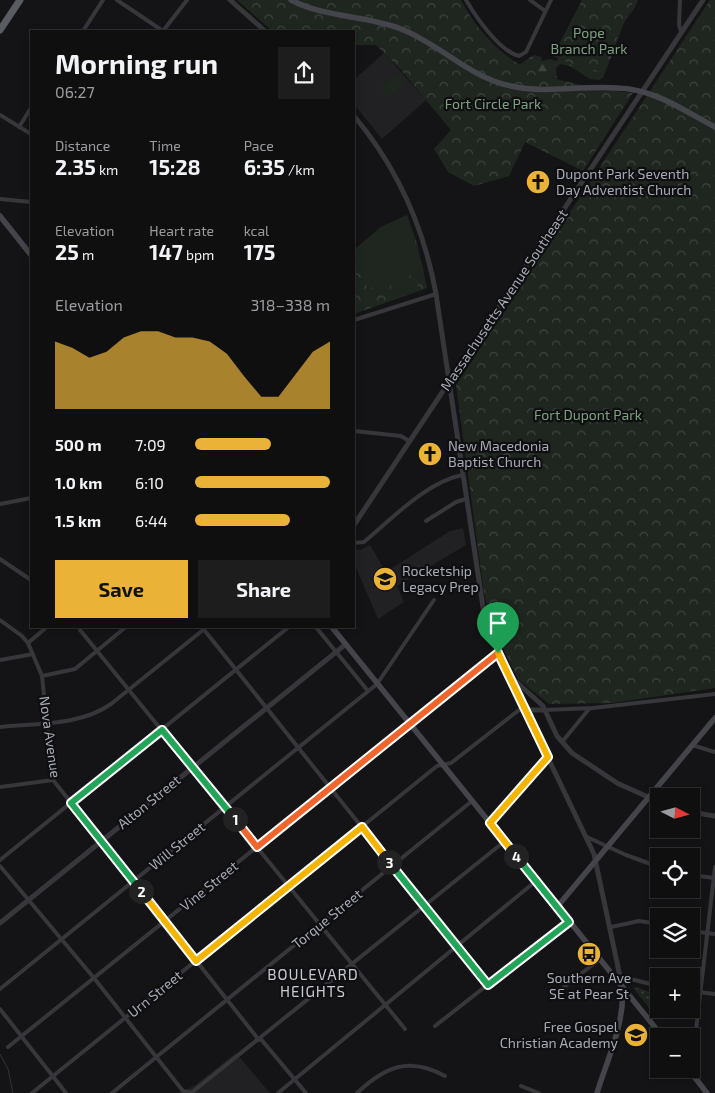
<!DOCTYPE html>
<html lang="en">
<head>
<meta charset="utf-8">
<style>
  body { margin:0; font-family:"Exo 2",sans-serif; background:#1d1d1e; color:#f1f3f6; height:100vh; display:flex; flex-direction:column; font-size:19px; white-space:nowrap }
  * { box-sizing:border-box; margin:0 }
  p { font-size:16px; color:#9b9c9f }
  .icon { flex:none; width:28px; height:28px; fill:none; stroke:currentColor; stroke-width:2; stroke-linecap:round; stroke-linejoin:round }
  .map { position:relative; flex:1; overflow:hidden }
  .drawer { position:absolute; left:30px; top:30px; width:325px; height:598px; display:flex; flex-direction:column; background:#0f0f10; border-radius:0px; box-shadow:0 2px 8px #0003,0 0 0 1px #2f2f30 }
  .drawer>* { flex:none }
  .needle { width:32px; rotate:96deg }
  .buttons { position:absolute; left:650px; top:788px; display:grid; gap:10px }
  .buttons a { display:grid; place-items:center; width:50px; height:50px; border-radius:0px; background:#0f0f10; box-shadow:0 2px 8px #0003,0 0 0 1px #2f2f30; font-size:25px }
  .pin { position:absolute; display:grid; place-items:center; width:42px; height:42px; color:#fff; margin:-51px -21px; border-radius:50% 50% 50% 0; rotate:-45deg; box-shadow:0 0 5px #0007 }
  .pin .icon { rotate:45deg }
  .km { position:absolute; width:25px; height:25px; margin:-12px; border-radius:50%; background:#222; color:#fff; font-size:14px; line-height:25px; text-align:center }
  .round { display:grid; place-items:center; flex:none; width:52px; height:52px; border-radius:0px; background:#1d1d1e }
  .headline { display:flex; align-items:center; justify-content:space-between; height:85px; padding:0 25px }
  h1 { font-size:28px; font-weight:700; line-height:38px }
  .stats { display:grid; grid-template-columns:repeat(3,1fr); gap:8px; height:85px; padding:5px 25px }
  .stats div { display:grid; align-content:center }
  .stats b { font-size:21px; font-weight:700 }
  .stats small { font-size:14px; font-weight:400 }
  .stats p { font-size:14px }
  .chart { height:140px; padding:10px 25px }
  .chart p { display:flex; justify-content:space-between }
  .chart svg { width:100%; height:90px; margin-top:5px; fill:#eab338; opacity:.7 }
  .cta { display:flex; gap:10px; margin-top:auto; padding:10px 25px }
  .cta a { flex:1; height:58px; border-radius:0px; background:#eab338; color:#111; font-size:20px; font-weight:700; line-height:58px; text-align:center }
  .cta a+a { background:#1d1d1e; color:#f1f3f6 }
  ul { padding:0 25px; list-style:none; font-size:16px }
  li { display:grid; grid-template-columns:80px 60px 1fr; align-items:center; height:38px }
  li i { height:12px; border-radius:6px; background:#eab338 }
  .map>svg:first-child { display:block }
</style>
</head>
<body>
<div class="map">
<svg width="715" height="1093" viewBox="0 0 715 1093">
  <defs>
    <pattern id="grass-dots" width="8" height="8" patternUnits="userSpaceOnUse" patternTransform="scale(1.25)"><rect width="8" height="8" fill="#1f2620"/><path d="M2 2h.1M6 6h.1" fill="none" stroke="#3d433e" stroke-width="1.8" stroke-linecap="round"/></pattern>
    <pattern id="forest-firs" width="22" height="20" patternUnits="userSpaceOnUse" patternTransform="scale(1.25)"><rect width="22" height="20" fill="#1f2620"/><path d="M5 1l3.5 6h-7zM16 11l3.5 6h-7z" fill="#3d433e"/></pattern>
    <pattern id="park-crowns" width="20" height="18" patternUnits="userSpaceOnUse" patternTransform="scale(1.25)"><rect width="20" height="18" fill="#1f2620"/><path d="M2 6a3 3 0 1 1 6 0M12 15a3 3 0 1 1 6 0" fill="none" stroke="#3d433e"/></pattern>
  </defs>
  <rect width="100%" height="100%" fill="#141416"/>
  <!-- built -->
  <g fill="#212023">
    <polygon points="384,53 426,100 382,139 354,104 354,80"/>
    <polygon points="463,528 466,545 397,586 404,602 378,619 354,563 354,549 360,550 370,545 386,572 450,531"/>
    <polygon points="236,1053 270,1093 177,1093 194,1086"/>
  </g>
  <!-- grass -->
  <polygon fill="url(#grass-dots)" points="635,987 659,995 659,1009 663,1009 662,1017 659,1020 634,989"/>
  <!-- forest -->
  <path fill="url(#forest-firs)" d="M460 0C475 26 494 49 519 65L534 55 541 57 542 61 550 59 556 61 563 54 585 0H638L634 9 625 20 603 78 599 80 590 79 570 66 560 64 556 68 557 78 525 75 489 55Z"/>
  <!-- park -->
  <g fill="url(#park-crowns)">
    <path d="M237 0H461C501 77 556 81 633 93L583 171 525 142 509 176 474 186 448 172 434 149 451 130 401 70 376 45H354V31H272Z"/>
    <polygon points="582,0 634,0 602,72 573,65 553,56"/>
    <polygon points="710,0 715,0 715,688 612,703 549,704 518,679 492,626 484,593 456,385"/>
    <polygon points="407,215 417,243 427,288 354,314 354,250 381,227"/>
  </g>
  <!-- garden -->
  <g fill="#1f2620">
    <polygon points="397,74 405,83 388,98 380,89"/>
    <polygon points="407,215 424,271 368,289 354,250 381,227"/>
    <polygon points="415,277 419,289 395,296 391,285"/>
  </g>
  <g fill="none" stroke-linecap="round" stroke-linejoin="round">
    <!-- stream -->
    <polyline stroke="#2d353b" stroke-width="1" points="0,1054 8,1069 13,1093"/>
    <!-- minor -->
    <g stroke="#36363b" stroke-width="4">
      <polyline points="117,0 163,31"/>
      <path d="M466 0C476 17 499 51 519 56L526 52 551 0"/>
      <polyline points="530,0 545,11"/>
      <polyline points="680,0 679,25 681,32"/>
      <polyline points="83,31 103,0"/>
      <polyline points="163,31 187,0"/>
      <polyline points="0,115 31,134"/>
      <polyline points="19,127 31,108"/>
      <polyline points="0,199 31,202"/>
      <polyline points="354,320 436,294"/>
      <polyline points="354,431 401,436 409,441"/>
      <polyline points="0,504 31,498"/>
      <polyline points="426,521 456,502 466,499"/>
      <path d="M354 543 364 542C393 518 425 483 462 475"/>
      <polyline points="0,559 31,580"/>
      <polyline points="0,620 22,636 28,643 42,676 53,780 259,1040"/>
      <polyline points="201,626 488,985"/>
      <polyline points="315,626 368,691"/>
      <polyline points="80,630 405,1029"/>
      <polyline points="28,643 48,626"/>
      <polyline points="0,660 33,654"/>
      <polyline points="42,676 75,669 127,626"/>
      <polyline points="544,710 593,708 715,694"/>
      <path d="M0 727C36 723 80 726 111 704L208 626"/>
      <polyline points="562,742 589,709"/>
      <polyline points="692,745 715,752"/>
      <polyline points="0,787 53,780"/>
      <polyline points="490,823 548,757"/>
      <polyline points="587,837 626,855 659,867"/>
      <polyline points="0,860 290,626"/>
      <polyline points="0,866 94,978 183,1091 191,1093 505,841"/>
      <polyline points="691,875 715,878"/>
      <polyline points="611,927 639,921 659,924"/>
      <polyline points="691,931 715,934"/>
      <polyline points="618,976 659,986"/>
      <polyline points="0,989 377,684 434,600"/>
      <polyline points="691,991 715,994"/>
      <polyline points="555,994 600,959"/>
      <polyline points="0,1009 66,1093"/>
      <polyline points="435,1026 569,921"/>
      <polyline points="260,1038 306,1093"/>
      <polyline points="8,1047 498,653"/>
      <polyline points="691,1073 715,867"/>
      <polyline points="521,1086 539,1093"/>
      <polyline points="32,1093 437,766 451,763 519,710 525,710"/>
      <polyline points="112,1093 472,801"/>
      <polyline points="278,1093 536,881"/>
      <path d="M357 1093C385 1067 408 1056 445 1076"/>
    </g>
    <!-- tertiary -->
    <g stroke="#36363b" stroke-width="5">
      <polyline points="230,0 265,31"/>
      <path d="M354 116C397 167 424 228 436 294L484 614 505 668 594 854 622 986"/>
      <polyline points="354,525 703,0"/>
      <polyline points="510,676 543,706 557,736 572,753 617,783 659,802"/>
      <polyline points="526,710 544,710"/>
      <polyline points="691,812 715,816"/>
      <polyline points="0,923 346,644"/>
    </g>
    <!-- secondary -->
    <g stroke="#44454b" stroke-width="5.5">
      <path d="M291 0C325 18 365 15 401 29 440 44 470 78 511 86 550 95 590 83 629 89 662 94 686 112 715 127"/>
      <polyline points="0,216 31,255"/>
      <polyline points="331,626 662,1036"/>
      <polyline points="557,907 715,718"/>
      <polyline points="688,1069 707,1093"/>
      <path d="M597 1093C607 1060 626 1021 622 986"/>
    </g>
    <!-- trunk -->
    <polyline stroke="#5a5c63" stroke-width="7" points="0,30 20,0"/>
  </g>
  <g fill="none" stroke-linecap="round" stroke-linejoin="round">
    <!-- split-1 casing -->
    <g stroke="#fff" stroke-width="10">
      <polyline id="split-1" points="235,819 257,847 498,653"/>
    </g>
    <!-- split-2 casing -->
    <g stroke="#fff" stroke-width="10">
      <polyline id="split-2" points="141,891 71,803 162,730 235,819"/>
    </g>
    <!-- split-3 casing -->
    <g stroke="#fff" stroke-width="10">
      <polyline id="split-3" points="141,891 196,961 362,827 389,862"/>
    </g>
    <!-- split-4 casing -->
    <g stroke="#fff" stroke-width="10">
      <polyline id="split-4" points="389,862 488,985 569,922 516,856"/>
    </g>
    <!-- split-5 casing -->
    <g stroke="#fff" stroke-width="10">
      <polyline id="split-5" points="498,653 548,757 490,823 516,856"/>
    </g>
    <!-- split-1 -->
    <use href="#split-1" stroke="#f0652b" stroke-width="6"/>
    <!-- split-2 -->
    <use href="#split-2" stroke="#22a559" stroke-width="6"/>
    <!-- split-3 -->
    <use href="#split-3" stroke="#f5b400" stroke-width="6"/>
    <!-- split-4 -->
    <use href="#split-4" stroke="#22a559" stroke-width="6"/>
    <!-- split-5 -->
    <use href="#split-5" stroke="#f5b400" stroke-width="6"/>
  </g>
  <!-- icons -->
  <defs>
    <g id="church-disc" transform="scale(1.25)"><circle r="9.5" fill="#eab338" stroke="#0f0f11"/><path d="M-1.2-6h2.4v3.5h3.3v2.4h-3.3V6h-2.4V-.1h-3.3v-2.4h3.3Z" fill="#111"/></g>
    <g id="school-disc" transform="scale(1.25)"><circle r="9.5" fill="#eab338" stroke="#0f0f11"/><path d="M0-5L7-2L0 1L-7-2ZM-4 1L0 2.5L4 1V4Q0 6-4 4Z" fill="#111"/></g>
    <g id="bus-disc" transform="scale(1.25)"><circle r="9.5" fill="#eab338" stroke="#0f0f11"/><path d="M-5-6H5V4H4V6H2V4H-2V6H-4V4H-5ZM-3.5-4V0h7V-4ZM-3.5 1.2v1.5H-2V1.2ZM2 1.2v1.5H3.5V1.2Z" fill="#111"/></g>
  </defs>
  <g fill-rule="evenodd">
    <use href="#church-disc" x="538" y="182"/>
    <use href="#church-disc" x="430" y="454"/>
    <use href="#school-disc" x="385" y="579"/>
    <use href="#bus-disc" x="589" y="954"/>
    <use href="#school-disc" x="636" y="1035"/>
  </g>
  <g text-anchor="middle" stroke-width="4.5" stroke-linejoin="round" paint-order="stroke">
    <!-- park labels -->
    <g font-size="14" fill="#7ea081" stroke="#0f0f11">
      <text x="589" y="38">Pope<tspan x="589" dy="16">Branch Park</tspan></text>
      <text x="493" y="109">Fort Circle Park</text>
      <text x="588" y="420">Fort Dupont Park</text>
    </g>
    <!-- poi labels -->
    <g font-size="14" fill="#a7abb6" stroke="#0f0f11" text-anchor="start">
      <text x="556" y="179">Dupont Park Seventh<tspan x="556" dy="16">Day Adventist Church</tspan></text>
      <text x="448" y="451">New Macedonia<tspan x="448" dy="16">Baptist Church</tspan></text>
      <text x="402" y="576">Rocketship<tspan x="402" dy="16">Legacy Prep</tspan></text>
      <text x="589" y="983" text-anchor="middle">Southern Ave<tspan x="589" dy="16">SE at Pear St</tspan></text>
      <text x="618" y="1032" text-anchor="end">Free Gospel<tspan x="618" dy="16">Christian Academy</tspan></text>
    </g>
    <!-- street labels -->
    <g font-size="14" fill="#a7abb6" stroke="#0f0f11">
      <text transform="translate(504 300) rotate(-56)" y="5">Massachusetts Avenue Southeast</text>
      <text transform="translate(50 737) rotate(82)" y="5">Nova Avenue</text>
      <text transform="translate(149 802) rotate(-39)" y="5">Alton Street</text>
      <text transform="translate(177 846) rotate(-39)" y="5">Will Street</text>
      <text transform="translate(209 886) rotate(-39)" y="5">Vine Street</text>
      <text transform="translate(327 919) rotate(-39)" y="5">Torque Street</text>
      <text transform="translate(155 994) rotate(-39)" y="5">Urn Street</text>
    </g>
    <!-- neighbourhood labels -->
    <g font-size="15" letter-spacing="1" fill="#c8cad2" stroke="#0f0f11">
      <text x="313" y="980">BOULEVARD<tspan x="313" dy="17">HEIGHTS</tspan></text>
    </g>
  </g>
</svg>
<div class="buttons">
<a><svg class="needle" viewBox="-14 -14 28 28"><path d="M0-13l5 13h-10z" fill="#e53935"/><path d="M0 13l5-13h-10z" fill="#9b9c9f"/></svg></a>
<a><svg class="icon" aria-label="locate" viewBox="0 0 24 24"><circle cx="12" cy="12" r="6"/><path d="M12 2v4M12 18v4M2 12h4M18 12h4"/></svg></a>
<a><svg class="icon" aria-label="layers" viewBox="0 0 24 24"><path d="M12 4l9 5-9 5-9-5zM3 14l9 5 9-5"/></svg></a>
<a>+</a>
<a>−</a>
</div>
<div class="pin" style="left:498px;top:653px;background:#1e9e55"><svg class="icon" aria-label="arrive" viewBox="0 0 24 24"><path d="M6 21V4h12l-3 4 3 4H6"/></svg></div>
<b class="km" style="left:235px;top:819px">1</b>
<b class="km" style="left:141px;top:891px">2</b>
<b class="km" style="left:389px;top:862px">3</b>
<b class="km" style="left:516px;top:856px">4</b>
<section class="drawer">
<div class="headline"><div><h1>Morning run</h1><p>06:27</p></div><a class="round"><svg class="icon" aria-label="share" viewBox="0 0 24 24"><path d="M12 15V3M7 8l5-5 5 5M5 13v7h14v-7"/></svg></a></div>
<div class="stats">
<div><p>Distance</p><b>2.35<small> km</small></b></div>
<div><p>Time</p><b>15:28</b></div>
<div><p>Pace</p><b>6:35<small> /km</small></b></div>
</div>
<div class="stats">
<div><p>Elevation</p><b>25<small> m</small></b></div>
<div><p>Heart rate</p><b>147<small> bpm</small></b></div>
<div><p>kcal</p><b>175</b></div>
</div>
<div class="chart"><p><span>Elevation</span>318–338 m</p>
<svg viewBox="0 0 160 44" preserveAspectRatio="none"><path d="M0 44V11L10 14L20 19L30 16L40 9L50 6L60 6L70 9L80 9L90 11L100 17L110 28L120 38L130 38L140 27L150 16L160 11V44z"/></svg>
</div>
<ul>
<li><b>500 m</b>7:09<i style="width:56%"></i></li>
<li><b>1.0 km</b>6:10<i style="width:100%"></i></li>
<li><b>1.5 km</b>6:44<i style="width:70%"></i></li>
</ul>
<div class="cta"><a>Save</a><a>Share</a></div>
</section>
</div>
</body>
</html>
